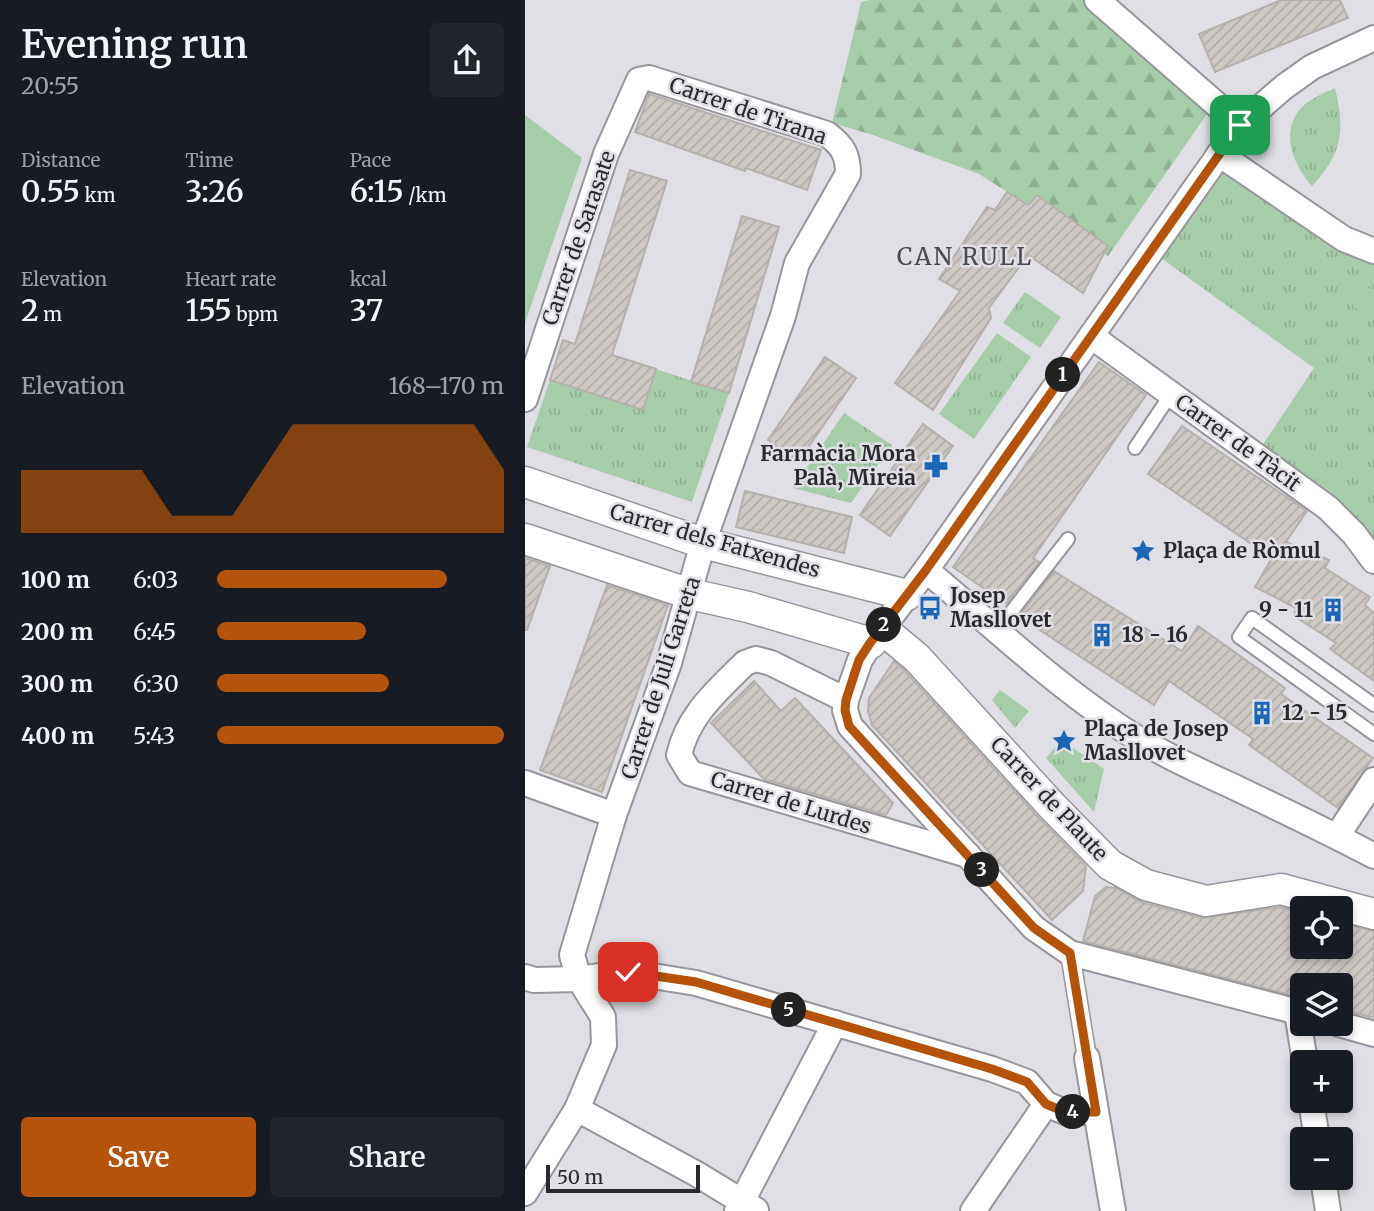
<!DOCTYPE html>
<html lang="en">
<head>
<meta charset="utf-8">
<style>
  body { margin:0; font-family:Merriweather,serif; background:#20242c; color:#f1f3f6; height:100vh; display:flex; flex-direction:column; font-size:26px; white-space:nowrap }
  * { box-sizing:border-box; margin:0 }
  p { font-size:23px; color:#9ea1a6 }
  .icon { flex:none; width:38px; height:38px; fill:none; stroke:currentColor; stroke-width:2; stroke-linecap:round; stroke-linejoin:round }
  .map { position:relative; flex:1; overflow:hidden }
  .sheet { display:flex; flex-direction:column; background:#171b24; width:525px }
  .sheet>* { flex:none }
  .buttons { position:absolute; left:765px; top:896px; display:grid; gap:14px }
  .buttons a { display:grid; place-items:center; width:63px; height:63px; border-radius:7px; background:#171b24; box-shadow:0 4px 10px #0003; font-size:35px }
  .scale { position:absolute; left:21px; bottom:18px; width:154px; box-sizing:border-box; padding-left:7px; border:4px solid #2a292c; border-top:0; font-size:19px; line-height:24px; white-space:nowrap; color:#2a292c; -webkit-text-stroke:5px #e0dfe5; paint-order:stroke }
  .pin { position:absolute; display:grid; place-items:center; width:60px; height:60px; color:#fff; margin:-30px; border-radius:14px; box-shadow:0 4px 10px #0006 }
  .km { position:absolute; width:35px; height:35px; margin:-18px; border-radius:50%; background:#222; color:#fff; font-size:19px; line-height:35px; text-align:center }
  .round { display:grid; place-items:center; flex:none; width:74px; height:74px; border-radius:7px; background:#20242c }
  .overview { display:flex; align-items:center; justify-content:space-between; height:119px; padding:0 21px }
  h1 { font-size:38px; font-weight:600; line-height:52px }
  .figures { display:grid; grid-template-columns:repeat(3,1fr); gap:10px; height:119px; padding:7px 21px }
  .figures div { display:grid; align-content:center }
  .figures b { font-size:30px; font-weight:600 }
  .figures small { font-size:19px; font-weight:400 }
  .figures p { font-size:19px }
  .chart { height:196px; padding:14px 21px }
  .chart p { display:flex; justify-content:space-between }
  .chart svg { width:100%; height:126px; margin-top:7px; fill:#b45309; opacity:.7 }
  .primary-button { display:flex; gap:14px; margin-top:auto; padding:14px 21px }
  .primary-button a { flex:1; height:80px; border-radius:7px; background:#b45309; color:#fff; font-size:28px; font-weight:600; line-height:80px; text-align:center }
  .primary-button a+a { background:#20242c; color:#f1f3f6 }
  ul { padding:0 21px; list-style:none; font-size:23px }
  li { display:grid; grid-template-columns:112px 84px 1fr; align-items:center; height:52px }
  li i { height:18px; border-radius:9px; background:#b45309 }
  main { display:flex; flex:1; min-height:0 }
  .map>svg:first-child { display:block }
</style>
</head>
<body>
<main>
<section class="sheet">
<div class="overview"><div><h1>Evening run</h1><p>20:55</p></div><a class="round"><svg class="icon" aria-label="share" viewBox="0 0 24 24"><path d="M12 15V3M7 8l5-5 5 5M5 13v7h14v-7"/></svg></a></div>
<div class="figures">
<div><p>Distance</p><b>0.55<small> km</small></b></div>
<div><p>Time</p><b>3:26</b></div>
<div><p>Pace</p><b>6:15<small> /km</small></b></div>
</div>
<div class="figures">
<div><p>Elevation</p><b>2<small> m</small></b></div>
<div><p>Heart rate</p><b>155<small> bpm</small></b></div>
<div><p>kcal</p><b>37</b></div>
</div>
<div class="chart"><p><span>Elevation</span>168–170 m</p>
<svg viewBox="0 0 160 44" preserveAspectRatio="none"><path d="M0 44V22L10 22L20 22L30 22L40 22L50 38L60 38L70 38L80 22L90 6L100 6L110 6L120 6L130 6L140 6L150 6L160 22V44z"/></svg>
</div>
<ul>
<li><b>100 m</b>6:03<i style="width:80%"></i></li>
<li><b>200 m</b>6:45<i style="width:52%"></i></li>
<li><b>300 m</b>6:30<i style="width:60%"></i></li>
<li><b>400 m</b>5:43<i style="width:100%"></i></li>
</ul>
<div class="primary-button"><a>Save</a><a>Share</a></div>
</section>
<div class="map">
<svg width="849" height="1211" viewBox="0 0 849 1211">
  <defs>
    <pattern id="forest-firs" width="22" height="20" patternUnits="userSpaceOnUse" patternTransform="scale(1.75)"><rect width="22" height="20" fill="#a7cca9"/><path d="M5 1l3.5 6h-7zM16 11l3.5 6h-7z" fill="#90af92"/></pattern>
    <pattern id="park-tufts" width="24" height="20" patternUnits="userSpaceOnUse" patternTransform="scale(1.75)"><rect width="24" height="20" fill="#a7cca9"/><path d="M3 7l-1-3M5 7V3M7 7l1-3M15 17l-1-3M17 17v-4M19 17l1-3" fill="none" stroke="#90af92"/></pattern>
    <pattern id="building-hatch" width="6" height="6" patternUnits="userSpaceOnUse" patternTransform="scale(1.75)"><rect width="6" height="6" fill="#cdc8c3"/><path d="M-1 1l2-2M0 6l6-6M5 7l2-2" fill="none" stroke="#b0aca8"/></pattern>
  </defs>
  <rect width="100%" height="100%" fill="#e0dfe5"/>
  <!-- forest -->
  <polygon fill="url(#forest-firs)" points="345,0 562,0 682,114 583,256 454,174 348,135 307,123 336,2"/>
  <!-- park -->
  <g fill="url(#park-tufts)">
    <path d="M810 88C820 130 818 153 787 186 768 165 754 131 777 107 786 98 799 93 810 88Z"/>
    <polygon points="694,154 849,251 849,561 730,456 789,368 626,251"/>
    <polygon points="500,292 536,317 515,348 478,323"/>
    <polygon points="472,333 506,357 449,439 414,414"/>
    <polygon points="131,369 204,393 167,502 2,447 25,380 118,409"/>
    <polygon points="319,413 367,445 326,503 268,488"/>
    <polygon points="475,690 504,711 490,728 467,700"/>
    <polygon points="536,740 579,769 569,812 521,758"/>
  </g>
  <!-- garden -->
  <g fill="#a7cca9">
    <polygon points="0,115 57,158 0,323"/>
    <path d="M836 287 849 289V317C836 312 823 306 822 291Z"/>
  </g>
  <!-- building -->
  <g fill="url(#building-hatch)" stroke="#b5b0ab" stroke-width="2">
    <polygon points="756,0 815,0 823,18 690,72 674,34"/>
    <polygon points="124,94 296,150 282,190 221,168 220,171 110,132"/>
    <polygon points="105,170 142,181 87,355 131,369 118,410 25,380 38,340 50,344"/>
    <polygon points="482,192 503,205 512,195 583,246 558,293 503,255 464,308 466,318 408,410 370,383 435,291 414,279 462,207 470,210"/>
    <polygon points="217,216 254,227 204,393 166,382"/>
    <polygon points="300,357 331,378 273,462 243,440"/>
    <polygon points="574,362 621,395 508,558 514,562 481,604 428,567"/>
    <polygon points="398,424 428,446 365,536 335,515"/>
    <polygon points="657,426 782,511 761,542 804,560 800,568 845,597 840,605 849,613 849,681 805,649 811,643 769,616 771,608 730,587 747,558 623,474"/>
    <polygon points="220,491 327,517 319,553 211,527"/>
    <polygon points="0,558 25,566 2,630 0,630"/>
    <polygon points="529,571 657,651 673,626 760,688 756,694 848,758 813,808 724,745 728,739 644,681 629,705 498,619 495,615"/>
    <polygon points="82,585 143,605 77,792 15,770"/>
    <polygon points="369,661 380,671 514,818 561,866 558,891 527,920 347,725 343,711 344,698"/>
    <polygon points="229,681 256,711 270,698 368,803 361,815 239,779 186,723"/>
    <polygon points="581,887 591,888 616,902 677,918 755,907 777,913 777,947 816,947 816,923 849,931 849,1018 816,1009 816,985 777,985 777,998 558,941 570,896"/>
  </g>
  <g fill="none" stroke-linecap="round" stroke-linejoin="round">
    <!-- service casing -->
    <g stroke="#97969c" stroke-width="16">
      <g id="service">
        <polyline points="610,448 646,394"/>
        <polyline points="473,629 543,539"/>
        <polyline points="849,705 727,618 714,637 849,734"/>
      </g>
    </g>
    <!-- pedestrian casing -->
    <g stroke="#97969c" stroke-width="21">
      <polyline id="pedestrian" points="545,953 562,1058"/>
    </g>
    <!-- minor casing -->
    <g stroke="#97969c" stroke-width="28">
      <g id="minor">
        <polyline points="572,0 715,125"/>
        <polyline points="694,154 819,239 849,251"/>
        <polyline points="566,336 803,508 829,534 849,561"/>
        <path d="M0 399 81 154 114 80 124 78 302 134C318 146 323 155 323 174L272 263 258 316 178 543 144 663 89 815 47 955 54 979 78 1017 79 1045 52 1109 0 1193"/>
        <path d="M401 570C461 620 518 674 583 719 620 746 663 766 705 785 753 808 802 831 849 856"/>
        <path d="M321 700 246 663 231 659 220 663C192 691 163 715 154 755L165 773 443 855"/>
        <polyline points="0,783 89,815"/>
        <polyline points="812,836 849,780"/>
        <polyline points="0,977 9,980 54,979 103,972 171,983 467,1069 502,1082 521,1104 540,1112 571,1112"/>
        <polyline points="772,1012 780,1062"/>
        <polyline points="777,1013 545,953 509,928 325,726 320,710 321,700 335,660 346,643 401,570 715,125 759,87 787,67 849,38"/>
        <polyline points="814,1024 849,1034"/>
        <polyline points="562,1058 588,1211"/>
        <polyline points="786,1101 792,1139"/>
        <polyline points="52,1109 170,1173 231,1210"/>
        <polyline points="798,1178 803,1211"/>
        <polyline points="212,1211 310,1023"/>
        <polyline points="448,1211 521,1104"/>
      </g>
    </g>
    <!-- tertiary casing -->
    <g stroke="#97969c" stroke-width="33">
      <g id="tertiary">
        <polyline points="0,482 178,543 382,595"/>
        <polyline points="0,539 165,594 223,607 346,643"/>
        <polyline points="356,628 392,658 527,806 585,865 621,885 681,901 756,889 849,914"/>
      </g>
    </g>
    <!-- service -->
    <use href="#service" stroke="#fff" stroke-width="12"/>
    <!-- pedestrian -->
    <use href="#pedestrian" stroke="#fff" stroke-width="18"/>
    <!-- minor -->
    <use href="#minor" stroke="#fff" stroke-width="24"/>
    <!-- tertiary -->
    <use href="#tertiary" stroke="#fff" stroke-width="30"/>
  </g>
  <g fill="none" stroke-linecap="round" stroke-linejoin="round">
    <!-- route casing -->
    <g stroke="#fff" stroke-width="14">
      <polyline id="route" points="103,972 171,982 467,1069 502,1082 521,1104 540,1112 571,1112 545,953 509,928 324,726 320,710 321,700 334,660 345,643 401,570 715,125"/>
    </g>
    <!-- route -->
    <use href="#route" stroke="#b45309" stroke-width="9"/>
  </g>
  <!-- icons -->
  <defs>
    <g id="pharmacy-bare" transform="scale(1.89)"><path d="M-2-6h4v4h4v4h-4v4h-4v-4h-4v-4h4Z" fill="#1b67b6" stroke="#e0dfe5" stroke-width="2.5" paint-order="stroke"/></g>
    <g id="sight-bare" transform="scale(1.89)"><path d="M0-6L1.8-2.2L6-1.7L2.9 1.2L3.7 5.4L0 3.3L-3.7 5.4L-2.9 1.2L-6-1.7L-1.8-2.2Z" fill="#1b67b6" stroke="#e0dfe5" stroke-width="2.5" paint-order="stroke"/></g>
    <g id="bus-bare" transform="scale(1.89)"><path d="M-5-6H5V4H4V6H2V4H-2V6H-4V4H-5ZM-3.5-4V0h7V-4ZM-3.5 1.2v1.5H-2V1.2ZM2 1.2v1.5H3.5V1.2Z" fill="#1b67b6" stroke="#e0dfe5" stroke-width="2.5" paint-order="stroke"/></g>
    <g id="building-bare" transform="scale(1.89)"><path d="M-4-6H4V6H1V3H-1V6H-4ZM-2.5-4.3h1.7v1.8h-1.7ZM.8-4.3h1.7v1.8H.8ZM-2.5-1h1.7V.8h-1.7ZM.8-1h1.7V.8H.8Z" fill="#1b67b6" stroke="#e0dfe5" stroke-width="2.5" paint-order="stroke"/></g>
  </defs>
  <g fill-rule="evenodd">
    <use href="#pharmacy-bare" x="411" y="466"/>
    <use href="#sight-bare" x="618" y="551"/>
    <use href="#bus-bare" x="405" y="608"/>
    <use href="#building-bare" x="808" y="610"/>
    <use href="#building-bare" x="577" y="635"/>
    <use href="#building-bare" x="737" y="713"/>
    <use href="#sight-bare" x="539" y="741"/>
  </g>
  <g text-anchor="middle" stroke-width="5" stroke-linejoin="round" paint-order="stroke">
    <!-- street labels -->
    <g font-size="21" fill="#2a292c" stroke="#e0dfe5">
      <text transform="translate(223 111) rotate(19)" y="7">Carrer de Tirana</text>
      <text transform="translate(54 238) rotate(-71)" y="7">Carrer de Sarasate</text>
      <text transform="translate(713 443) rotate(36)" y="7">Carrer de Tàcit</text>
      <text transform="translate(190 541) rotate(16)" y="7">Carrer dels Fatxendes</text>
      <text transform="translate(136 678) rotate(-72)" y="7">Carrer de Juli Garreta</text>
      <text transform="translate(524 799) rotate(47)" y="7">Carrer de Plaute</text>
      <text transform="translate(266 803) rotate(17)" y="7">Carrer de Lurdes</text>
    </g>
    <!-- poi labels -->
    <g font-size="21" font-weight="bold" fill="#2a292c" stroke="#e0dfe5" text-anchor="start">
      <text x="391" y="461" text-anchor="end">Farmàcia Mora<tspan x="391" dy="24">Palà, Mireia</tspan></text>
      <text x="638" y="558">Plaça de Ròmul</text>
      <text x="425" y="603">Josep<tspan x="425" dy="24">Masllovet</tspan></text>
      <text x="788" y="617" text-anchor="end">9 - 11</text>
      <text x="597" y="642">18 - 16</text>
      <text x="757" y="720">12 - 15</text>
      <text x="559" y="736">Plaça de Josep<tspan x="559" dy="24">Masllovet</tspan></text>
    </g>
    <!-- quarter labels -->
    <g font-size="24" letter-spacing="2" fill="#4c4b50" stroke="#e0dfe5">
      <text x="440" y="265">CAN RULL</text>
    </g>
  </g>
</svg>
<div class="buttons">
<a><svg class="icon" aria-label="locate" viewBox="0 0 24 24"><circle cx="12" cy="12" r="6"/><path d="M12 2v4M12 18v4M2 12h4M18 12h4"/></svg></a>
<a><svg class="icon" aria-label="layers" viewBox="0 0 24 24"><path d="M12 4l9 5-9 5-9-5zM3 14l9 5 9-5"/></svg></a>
<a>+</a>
<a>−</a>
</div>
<div class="scale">50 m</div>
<div class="pin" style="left:715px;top:125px;background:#1e9e55"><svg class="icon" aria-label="arrive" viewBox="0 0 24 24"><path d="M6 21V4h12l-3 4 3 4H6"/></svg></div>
<div class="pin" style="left:103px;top:972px;background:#d93025"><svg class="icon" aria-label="check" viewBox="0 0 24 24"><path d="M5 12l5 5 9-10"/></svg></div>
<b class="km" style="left:538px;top:375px">1</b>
<b class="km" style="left:359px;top:625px">2</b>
<b class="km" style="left:457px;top:870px">3</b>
<b class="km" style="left:548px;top:1112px">4</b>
<b class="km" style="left:264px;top:1010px">5</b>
</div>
</main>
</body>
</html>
